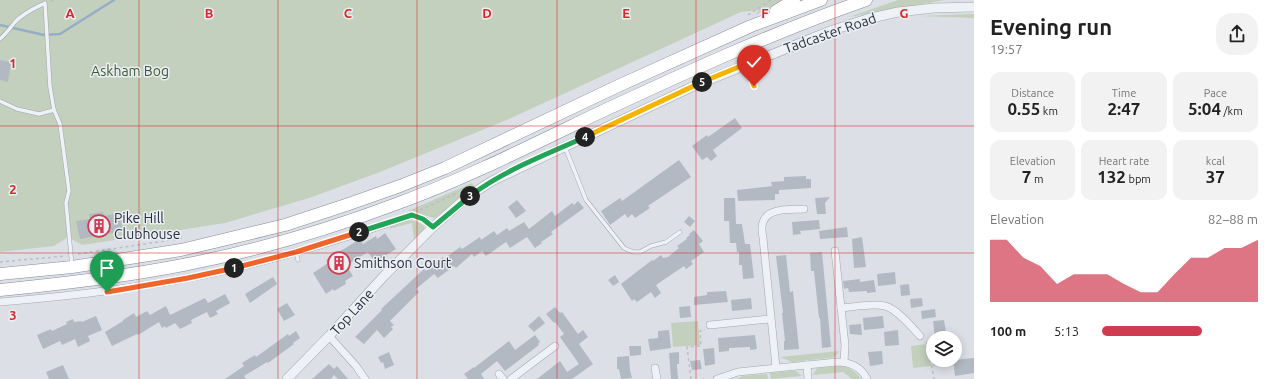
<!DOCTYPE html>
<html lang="en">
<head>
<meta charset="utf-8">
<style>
  body { margin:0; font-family:Ubuntu,sans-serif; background:#f2f2f2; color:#222; height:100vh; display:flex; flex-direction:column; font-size:15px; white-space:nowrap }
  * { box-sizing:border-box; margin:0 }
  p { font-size:13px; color:#767676 }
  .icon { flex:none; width:22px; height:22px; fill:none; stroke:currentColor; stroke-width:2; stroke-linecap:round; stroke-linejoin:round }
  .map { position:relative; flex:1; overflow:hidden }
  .drawer { display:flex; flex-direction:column; background:#fff; width:300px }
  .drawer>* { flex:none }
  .controls { position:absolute; left:926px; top:331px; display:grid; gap:8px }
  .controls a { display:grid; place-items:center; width:36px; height:36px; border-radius:50%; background:#fff; box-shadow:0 2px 10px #0003; font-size:20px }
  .pin { position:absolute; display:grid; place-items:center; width:34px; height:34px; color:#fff; margin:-41px -17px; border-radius:50% 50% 50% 0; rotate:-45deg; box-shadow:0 0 4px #0007 }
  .pin .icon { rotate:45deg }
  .km { position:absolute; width:20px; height:20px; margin:-10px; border-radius:50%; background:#222; color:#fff; font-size:11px; line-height:20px; text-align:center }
  .round { display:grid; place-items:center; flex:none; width:42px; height:42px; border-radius:16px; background:#f2f2f2 }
  .head { display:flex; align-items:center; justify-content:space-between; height:68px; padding:0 16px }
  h1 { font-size:22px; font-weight:700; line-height:30px }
  .stats { display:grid; grid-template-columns:repeat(3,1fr); gap:6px; height:68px; padding:4px 16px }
  .stats div { display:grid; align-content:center; border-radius:10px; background:#f2f2f2; text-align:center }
  .stats b { font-size:17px; font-weight:700 }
  .stats small { font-size:11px; font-weight:400 }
  .stats p { font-size:11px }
  .chart { height:112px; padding:8px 16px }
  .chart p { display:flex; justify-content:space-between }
  .chart svg { width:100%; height:72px; margin-top:4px; fill:#cf3c52; opacity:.7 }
  ul { padding:0 16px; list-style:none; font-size:13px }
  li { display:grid; grid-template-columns:64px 48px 1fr; align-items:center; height:30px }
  li i { height:10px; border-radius:5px; background:#cf3c52 }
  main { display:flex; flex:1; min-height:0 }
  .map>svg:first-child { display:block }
</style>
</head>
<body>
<main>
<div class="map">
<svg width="974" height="379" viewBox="0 0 974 379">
  <rect width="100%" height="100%" fill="#dce0e6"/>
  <!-- green -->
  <g fill="#c2d0bd">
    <polygon points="0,0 784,0 755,15 759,10 741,12 509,119 380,172 309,198 225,223 82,245 68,237 54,246 0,252"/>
    <polygon points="898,0 945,0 849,17"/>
    <polygon points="970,14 974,14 974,18 919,16"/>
    <polygon points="472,183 475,188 435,218 408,211"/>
    <polygon points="409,220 416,221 424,226 424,230 414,239 412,223 389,229 391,226"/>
    <polygon points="698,321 700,345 673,347 671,323"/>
    <polygon points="930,343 933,343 933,360 952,360 953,363 933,366"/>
    <polygon points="927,344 931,366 913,368 911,346"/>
    <polygon points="839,351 835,357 829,358 792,362 780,357"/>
    <path d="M840 366C850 367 855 371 861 379H852L843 372 813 375 817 368Z"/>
    <polygon points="791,371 796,371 802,376 771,379 770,373"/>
    <polygon points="767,374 768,379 736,379 743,376"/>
  </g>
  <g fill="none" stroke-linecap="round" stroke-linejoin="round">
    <!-- stream -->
    <polyline stroke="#95aec8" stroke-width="2.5" points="0,25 44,35 60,34 114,0"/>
  </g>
  <!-- building -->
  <g fill="#b3b9c3">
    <polygon points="0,60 11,62 8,82 0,80"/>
    <polygon points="735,118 742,128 713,150 717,156 711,161 707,157 702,160 692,146 707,135 708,137"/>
    <polygon points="679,160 691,177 648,206 650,208 635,218 632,214 628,218 625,214 610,225 601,211 620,198 622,201"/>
    <polygon points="806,176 806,179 811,179 811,188 779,190 779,194 775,194 775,200 738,201 737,190 772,186 771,182 784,181 784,177"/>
    <polygon points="830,197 825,203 826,214 817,214 815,198"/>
    <polygon points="724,198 735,198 736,224 742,224 745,244 750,244 754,278 743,279 742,265 739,265 739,252 737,252 736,243 730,243 729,221 724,221"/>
    <polygon points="517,200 526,211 516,218 508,207"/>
    <polygon points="578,201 584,208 551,232 553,234 541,242 542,243 535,248 527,237 510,248 506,242 486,256 482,251 474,257 472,254 456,268 454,266 438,278 434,274 416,289 419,292 390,321 394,325 391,327 393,329 384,338 377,330 364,344 355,337 382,310 381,309 424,269 426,271 443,257 444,259 460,247 462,249 480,237 481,240 494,231 497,235 507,228 509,231 524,222 529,229 552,211 555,216 572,203 574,205"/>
    <polygon points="103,212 104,216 119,213 123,231 80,239 76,221 90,219 89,214"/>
    <polygon points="689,216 695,221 690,227 684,222"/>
    <polygon points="819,220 820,229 800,231 801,234 793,235 792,222"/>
    <polygon points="847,227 848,237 820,239 819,231"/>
    <polygon points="694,230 703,241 699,244 704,252 691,261 693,264 686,269 684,266 656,285 661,293 655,298 651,292 637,302 634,299 632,301 621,284 652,260 653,261 661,255 663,258 668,257 679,248 677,246 687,239 686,238 690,235 689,234"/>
    <polygon points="385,233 396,249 375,262 368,252 346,265 353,276 345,281 346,284 334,291 333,289 326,294 313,273 328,263 326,260 360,239 363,244 376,236 377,239"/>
    <polygon points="862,237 866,267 854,268 852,239"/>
    <polygon points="822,252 831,347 822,348 820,318 819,318 814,271 811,271 810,253"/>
    <polygon points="786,255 790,292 793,291 799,349 784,350 784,341 785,341 782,313 783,313 776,256"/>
    <polygon points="895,272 896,284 878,286 877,274"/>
    <polygon points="615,275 619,282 613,286 608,280"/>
    <polygon points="273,277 277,284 250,303 245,294"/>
    <polygon points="860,279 860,282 874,280 876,292 867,293 867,291 849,292 848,288 844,289 843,281"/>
    <polygon points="909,284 910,295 901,296 900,285"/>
    <polygon points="726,291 728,302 694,305 694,297 707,295 707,292"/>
    <polygon points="225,294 230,303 216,311 218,314 210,318 207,312 191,320 192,323 180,329 175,323 166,328 165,326 162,328 159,322 138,335 137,334 112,346 105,332 123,321 123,320 134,313 136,317 147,311 150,315 166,306 170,315 205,298 208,303"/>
    <polygon points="751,298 752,309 732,311 731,300"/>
    <polygon points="922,298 923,306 911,308 910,299"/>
    <polygon points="287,303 295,315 284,321 277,309"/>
    <polygon points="690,306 691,317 680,318 679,307"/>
    <polygon points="555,307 560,313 562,312 578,334 583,330 588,337 579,344 593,364 572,379 537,379 560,361 567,372 579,364 560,337 564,334 555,322 554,323 546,314"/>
    <polygon points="935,309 936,317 922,319 921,311"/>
    <polygon points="96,316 102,330 88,336 90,341 78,347 75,339 62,345 60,341 43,349 37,335 51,329 52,331 67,324 66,322 73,319 74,322 81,321 82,322"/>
    <polygon points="539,316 545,323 534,332 528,326"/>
    <polygon points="883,316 884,328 864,330 863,318"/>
    <polygon points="944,320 947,338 935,338 933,321"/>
    <polygon points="861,324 862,335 850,334 849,325"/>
    <polygon points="669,330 671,348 650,351 648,339 658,338 658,331"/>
    <polygon points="898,330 899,345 885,346 884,332"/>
    <polygon points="296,331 300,338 293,343 294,344 268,363 267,362 244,376 246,379 225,379 244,366 242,363 255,355 256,357 288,334 289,336"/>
    <polygon points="535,335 540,342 538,344 539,345 505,371 497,361 481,374 484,379 468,379 464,374 474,367 474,368 509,341 515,350"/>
    <polygon points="755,335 757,349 750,350 750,347 729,348 729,351 719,352 718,338"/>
    <polygon points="629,346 641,346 641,355 630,356"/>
    <polygon points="714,348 715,364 705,366 703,349"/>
    <polygon points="882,351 883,364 870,366 868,352"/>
    <polygon points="389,352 394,365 385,369 383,362 381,363 378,357"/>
    <polygon points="679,352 679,364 677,364 678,379 671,379 669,353"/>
    <polygon points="629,356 630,370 632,378 621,379 619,369 617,369 617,357"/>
    <polygon points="974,358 974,373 955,376 953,360"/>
    <polygon points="700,360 702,369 692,370 690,361"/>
    <polygon points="329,364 334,369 337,366 348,379 338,379 334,375 331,379 312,379"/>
    <polygon points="63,365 69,379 49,379 46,372"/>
  </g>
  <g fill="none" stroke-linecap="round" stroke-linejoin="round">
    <!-- service casing -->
    <g stroke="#a1a7b0" stroke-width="4.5">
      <g id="service">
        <path d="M0 39C6 34 10 28 15 22 23 13 35 8 45 3L50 87 54 110 60 124 69 191 66 203 72 266"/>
        <polyline points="0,101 17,109 39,114 54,110"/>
        <polyline points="565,147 586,200 624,248 633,252 640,252 651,246 666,242 680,232"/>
        <polyline points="296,252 298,260"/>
      </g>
    </g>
    <!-- minor casing -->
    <g stroke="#a1a7b0" stroke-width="8">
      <g id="minor">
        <polyline points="835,251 845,345 844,362"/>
        <path d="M0 302C72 296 143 288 213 273 281 258 347 238 412 215L423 219 433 227"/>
        <path d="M841 308C855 307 872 303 885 306 897 309 912 327 920 336"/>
        <polyline points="710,325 770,319"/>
        <polyline points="329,336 356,366 365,379"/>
        <polyline points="807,365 808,379"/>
        <path d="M776 367 763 238C762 233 761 227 763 222 768 207 792 210 804 209"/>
        <polyline points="655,368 657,379"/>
        <polyline points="499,374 503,379"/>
        <polyline points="511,379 555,346"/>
        <path d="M717 379 738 372 837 362C850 362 861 367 867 379"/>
      </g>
    </g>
    <!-- tertiary casing -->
    <g stroke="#a1a7b0" stroke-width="10">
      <polyline id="tertiary" points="287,379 329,336 384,276 433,227 466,198 492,181 694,86 830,31 867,19 898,12 934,8 974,7"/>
    </g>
    <!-- trunk casing -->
    <g stroke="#838d9d" stroke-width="13">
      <g id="trunk">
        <polyline points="776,11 794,0"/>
        <polyline points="0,274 72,267 181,250 285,225 346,205 400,186 445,168 618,86 751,26 821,0"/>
        <path d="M0 290C61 284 122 277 183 265 255 251 327 230 396 204 462 180 526 148 590 117 680 75 771 33 866 0"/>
      </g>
    </g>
    <!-- path -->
    <g stroke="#babec5" stroke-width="1.5" stroke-dasharray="3 3" stroke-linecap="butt">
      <polyline points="51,1 57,0"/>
      <polyline points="748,15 771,0"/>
      <polyline points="749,74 754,86"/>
      <polyline points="420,210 457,193"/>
      <polyline points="78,254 184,238"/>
      <polyline points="0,262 66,256"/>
      <polyline points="926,342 928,345 934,379"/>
      <polyline points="691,379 687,347 701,346 700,331 705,330"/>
      <polyline points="703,379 704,379"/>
    </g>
    <!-- service -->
    <use href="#service" stroke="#eef1f5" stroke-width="3.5"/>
    <!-- minor -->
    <use href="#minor" stroke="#eef1f5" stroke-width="7"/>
    <!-- tertiary -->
    <use href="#tertiary" stroke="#eef1f5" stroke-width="9"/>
    <!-- trunk -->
    <use href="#trunk" stroke="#fff" stroke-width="12"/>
  </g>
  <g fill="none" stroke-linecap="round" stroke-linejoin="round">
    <!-- split-1 casing -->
    <g stroke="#fff" stroke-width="8">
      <polyline id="split-1" points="107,292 188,278 234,268"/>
    </g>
    <!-- split-2 casing -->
    <g stroke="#fff" stroke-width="8">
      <polyline id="split-2" points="234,268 296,252 359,232"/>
    </g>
    <!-- split-3 casing -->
    <g stroke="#fff" stroke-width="8">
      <polyline id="split-3" points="359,232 412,215 423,219 433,227 470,196"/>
    </g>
    <!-- split-4 casing -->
    <g stroke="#fff" stroke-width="8">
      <path id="split-4" d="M470 196C504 170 546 155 585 137"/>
    </g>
    <!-- split-5 casing -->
    <g stroke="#fff" stroke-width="8">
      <polyline id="split-5" points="585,137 702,82"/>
    </g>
    <!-- split-6 casing -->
    <g stroke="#fff" stroke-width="8">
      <polyline id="split-6" points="702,82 746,64 754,86"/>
    </g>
    <!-- split-1 -->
    <use href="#split-1" stroke="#f0652b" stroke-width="5"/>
    <!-- split-2 -->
    <use href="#split-2" stroke="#f0652b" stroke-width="5"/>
    <!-- split-3 -->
    <use href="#split-3" stroke="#22a559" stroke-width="5"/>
    <!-- split-4 -->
    <use href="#split-4" stroke="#22a559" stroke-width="5"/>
    <!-- split-5 -->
    <use href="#split-5" stroke="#f5b400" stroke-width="5"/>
    <!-- split-6 -->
    <use href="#split-6" stroke="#f5b400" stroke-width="5"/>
  </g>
  <!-- grid -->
  <path fill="none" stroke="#d62828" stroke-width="1" stroke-opacity="0.55" d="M139 0V379M278 0V379M417 0V379M557 0V379M696 0V379M835 0V379M0 126H974M0 253H974"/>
  <!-- icons -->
  <defs>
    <g id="building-ring" transform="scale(1.15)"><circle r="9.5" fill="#ebeff4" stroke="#cf3c52" stroke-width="1.5"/><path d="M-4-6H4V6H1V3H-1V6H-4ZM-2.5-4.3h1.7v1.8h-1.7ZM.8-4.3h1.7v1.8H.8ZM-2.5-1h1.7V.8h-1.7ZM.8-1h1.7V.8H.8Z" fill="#cf3c52"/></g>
  </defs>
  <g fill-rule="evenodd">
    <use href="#building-ring" x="99" y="226"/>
    <use href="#building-ring" x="339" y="263"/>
  </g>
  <g text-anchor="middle" stroke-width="3" stroke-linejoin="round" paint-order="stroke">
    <!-- street labels -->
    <g font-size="14" fill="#252e3d" stroke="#ebeff4">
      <text transform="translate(830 33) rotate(-19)" y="5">Tadcaster Road</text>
      <text transform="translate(352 312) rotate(-48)" y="5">Top Lane</text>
    </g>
    <!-- park labels -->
    <g font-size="14" fill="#3a5833" stroke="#ebeff4">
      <text x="130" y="76">Askham Bog</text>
    </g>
    <!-- poi labels -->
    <g font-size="14" fill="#252e3d" stroke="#ebeff4" text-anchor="start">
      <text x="114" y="223">Pike Hill<tspan x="114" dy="16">Clubhouse</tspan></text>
      <text x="354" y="268">Smithson Court</text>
    </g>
  </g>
  <g font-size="13" text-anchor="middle" font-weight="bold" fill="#d62828" stroke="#ebeff4" stroke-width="3" stroke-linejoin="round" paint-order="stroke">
    <text x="70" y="18">A</text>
    <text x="209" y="18">B</text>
    <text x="348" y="18">C</text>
    <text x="487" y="18">D</text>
    <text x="626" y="18">E</text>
    <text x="765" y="18">F</text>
    <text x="904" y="18">G</text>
    <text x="13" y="68">1</text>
    <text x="13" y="194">2</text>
    <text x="13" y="320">3</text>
  </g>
</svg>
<div class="controls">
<a><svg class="icon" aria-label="layers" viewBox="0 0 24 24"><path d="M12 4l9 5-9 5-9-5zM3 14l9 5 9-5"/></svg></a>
</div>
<div class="pin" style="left:107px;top:292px;background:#1e9e55"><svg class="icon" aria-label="arrive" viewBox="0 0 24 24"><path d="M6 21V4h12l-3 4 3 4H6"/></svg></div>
<div class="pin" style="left:754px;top:86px;background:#d93025"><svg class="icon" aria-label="check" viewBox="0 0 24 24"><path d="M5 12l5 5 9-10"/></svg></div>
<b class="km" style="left:234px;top:268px">1</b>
<b class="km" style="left:359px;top:232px">2</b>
<b class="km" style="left:470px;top:196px">3</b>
<b class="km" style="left:585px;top:137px">4</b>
<b class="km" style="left:702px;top:82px">5</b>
</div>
<section class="drawer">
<div class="head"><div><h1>Evening run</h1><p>19:57</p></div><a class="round"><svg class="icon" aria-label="share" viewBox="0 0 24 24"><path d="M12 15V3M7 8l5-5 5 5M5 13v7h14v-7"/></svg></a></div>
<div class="stats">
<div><p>Distance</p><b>0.55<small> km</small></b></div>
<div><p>Time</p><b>2:47</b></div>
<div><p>Pace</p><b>5:04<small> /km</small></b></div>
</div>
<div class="stats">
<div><p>Elevation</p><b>7<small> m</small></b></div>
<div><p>Heart rate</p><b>132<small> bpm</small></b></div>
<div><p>kcal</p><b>37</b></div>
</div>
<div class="chart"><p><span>Elevation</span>82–88 m</p>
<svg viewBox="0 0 160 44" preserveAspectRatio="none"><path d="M0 44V6L10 6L20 17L30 22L40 33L50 27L60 27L70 27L80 33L90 38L100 38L110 27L120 17L130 17L140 11L150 11L160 6V44z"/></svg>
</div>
<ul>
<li><b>100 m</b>5:13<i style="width:64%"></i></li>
</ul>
</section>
</main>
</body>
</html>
